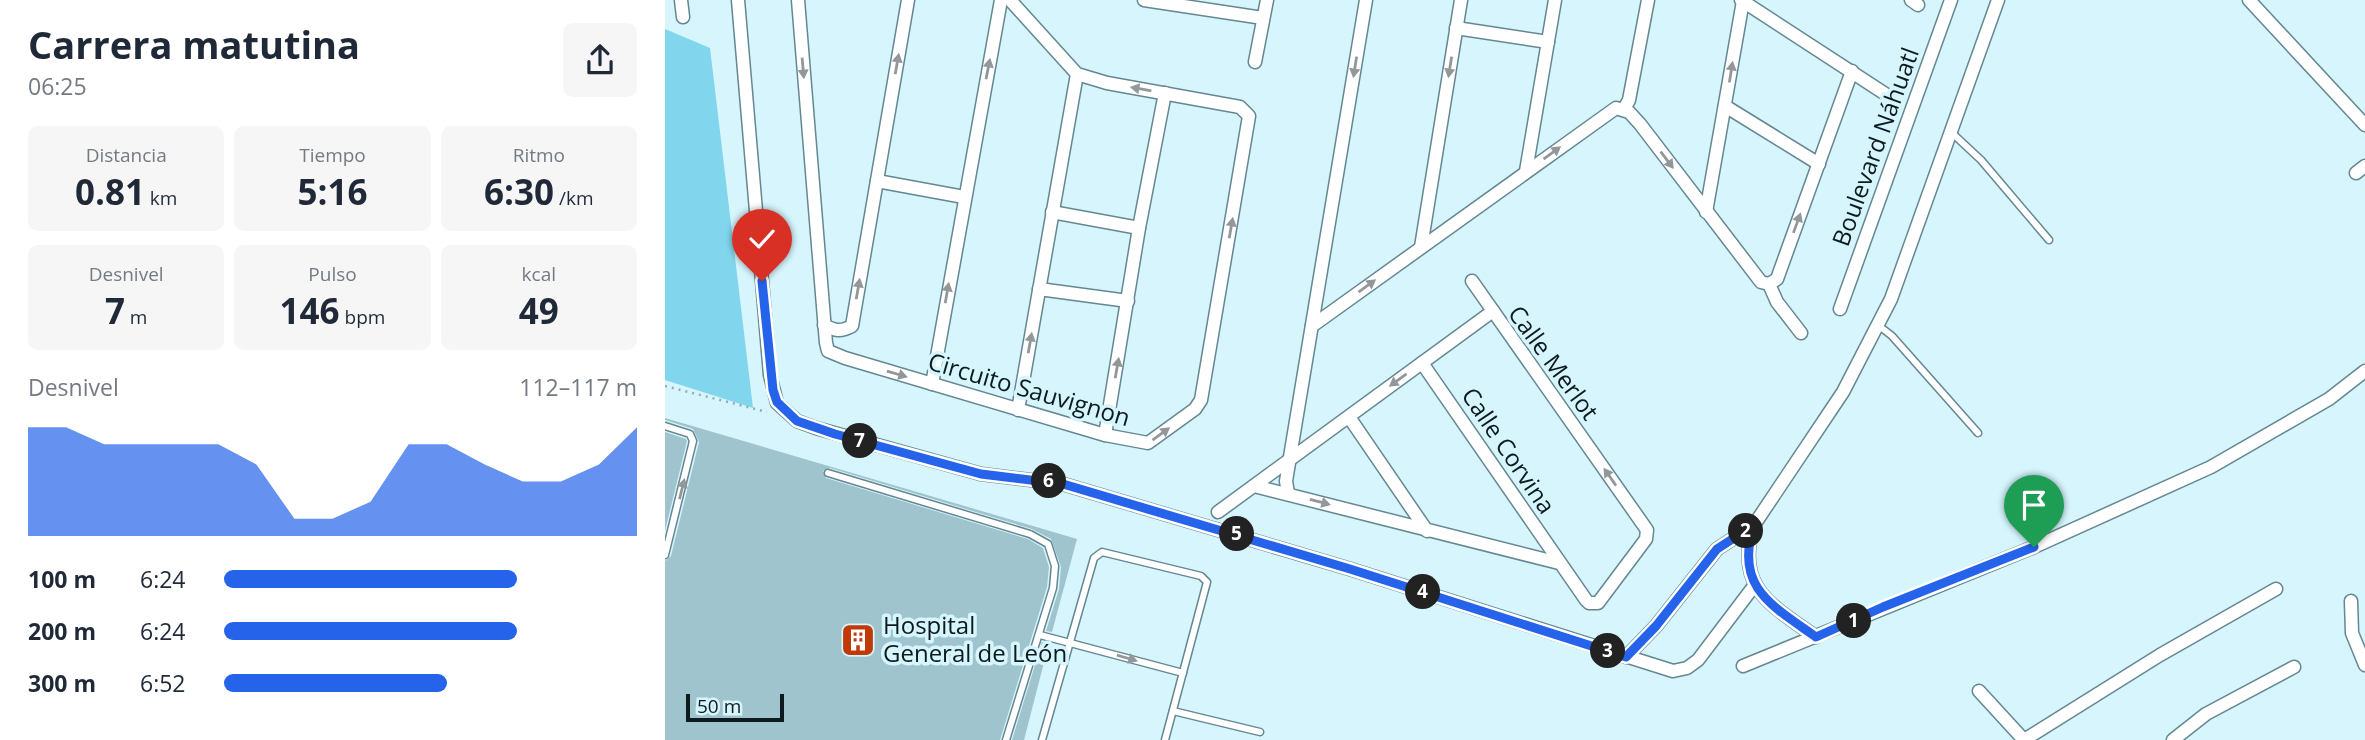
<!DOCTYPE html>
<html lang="es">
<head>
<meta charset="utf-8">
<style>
  body { margin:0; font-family:"Open Sans",sans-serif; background:#f6f6f7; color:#1f2937; height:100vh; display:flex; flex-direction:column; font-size:26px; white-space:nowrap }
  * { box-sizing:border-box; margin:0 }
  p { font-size:23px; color:#747a83 }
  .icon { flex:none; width:38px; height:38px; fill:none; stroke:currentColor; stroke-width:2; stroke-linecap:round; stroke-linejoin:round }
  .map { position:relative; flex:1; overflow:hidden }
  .sheet { display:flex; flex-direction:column; background:#fff; width:665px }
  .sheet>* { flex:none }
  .scale { position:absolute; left:21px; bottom:18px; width:98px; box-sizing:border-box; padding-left:7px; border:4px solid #0d1b1f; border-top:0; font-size:19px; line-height:24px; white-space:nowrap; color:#0d1b1f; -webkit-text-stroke:5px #d6f5fd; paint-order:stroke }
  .pin { position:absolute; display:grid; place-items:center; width:60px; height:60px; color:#fff; margin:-72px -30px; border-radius:50% 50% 50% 0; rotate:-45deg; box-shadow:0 0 7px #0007 }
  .pin .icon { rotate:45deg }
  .km { position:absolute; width:35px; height:35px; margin:-18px; border-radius:50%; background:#222; color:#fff; font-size:19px; line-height:35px; text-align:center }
  .round { display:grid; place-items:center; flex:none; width:74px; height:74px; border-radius:10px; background:#f6f6f7 }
  .headline { display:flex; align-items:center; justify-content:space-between; height:119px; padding:0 28px }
  h1 { font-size:38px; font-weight:700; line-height:52px }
  .figures { display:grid; grid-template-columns:repeat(3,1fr); gap:10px; height:119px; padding:7px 28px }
  .figures div { display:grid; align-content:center; border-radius:10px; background:#f6f6f7; text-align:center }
  .figures b { font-size:35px; font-weight:700 }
  .figures small { font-size:19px; font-weight:400 }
  .figures p { font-size:19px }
  .chart { height:196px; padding:14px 28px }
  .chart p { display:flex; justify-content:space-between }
  .chart svg { width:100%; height:126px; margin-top:7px; fill:#2563eb; opacity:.7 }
  ul { padding:0 28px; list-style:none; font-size:23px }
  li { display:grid; grid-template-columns:112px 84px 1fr; align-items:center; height:52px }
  li i { height:18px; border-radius:9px; background:#2563eb }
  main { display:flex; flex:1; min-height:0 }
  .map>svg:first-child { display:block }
</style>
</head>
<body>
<main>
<section class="sheet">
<div class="headline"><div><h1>Carrera matutina</h1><p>06:25</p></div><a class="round"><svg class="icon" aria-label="share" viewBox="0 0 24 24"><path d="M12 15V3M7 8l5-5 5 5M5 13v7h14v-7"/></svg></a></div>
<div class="figures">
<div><p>Distancia</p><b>0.81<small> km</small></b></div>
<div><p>Tiempo</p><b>5:16</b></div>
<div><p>Ritmo</p><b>6:30<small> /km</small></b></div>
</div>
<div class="figures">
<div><p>Desnivel</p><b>7<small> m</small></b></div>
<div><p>Pulso</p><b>146<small> bpm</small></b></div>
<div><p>kcal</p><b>49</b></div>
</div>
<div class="chart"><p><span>Desnivel</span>112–117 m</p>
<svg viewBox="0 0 160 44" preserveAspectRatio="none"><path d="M0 44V6L10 6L20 12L30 12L40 12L50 12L60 19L70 38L80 38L90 32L100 12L110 12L120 19L130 25L140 25L150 19L160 6V44z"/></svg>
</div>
<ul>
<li><b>100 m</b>6:24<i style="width:71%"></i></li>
<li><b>200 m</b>6:24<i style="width:71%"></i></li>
<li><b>300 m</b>6:52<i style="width:54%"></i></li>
</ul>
</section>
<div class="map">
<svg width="1700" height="740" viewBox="0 0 1700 740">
  <rect width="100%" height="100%" fill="#d6f5fd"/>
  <!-- green -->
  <polygon fill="#81d6ed" points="0,29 45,48 88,408 0,380"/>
  <!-- building -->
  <g fill="#9fc4ce">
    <polygon points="0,418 412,539 387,632 381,631 394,589 396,567 386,539 367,529 165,468 158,471 161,478 363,539 378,548 384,567 382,587 335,740 0,740 0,561 6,556 34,442 28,429 0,420"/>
    <polygon points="0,432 21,439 22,441 0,531"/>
    <polygon points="377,642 384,643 359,740 347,740"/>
  </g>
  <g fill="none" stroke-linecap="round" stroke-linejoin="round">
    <!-- service casing -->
    <g stroke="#648791" stroke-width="9">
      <g id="service">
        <polyline points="1286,132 1316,160 1384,240"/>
        <polyline points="1213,325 1227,336 1313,433"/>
        <polyline points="0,426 25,434 28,441 0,555"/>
        <polyline points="163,473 365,534 383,544 390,566 388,588 341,740"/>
        <polyline points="375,635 518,673"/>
        <polyline points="508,711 595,732"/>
        <polyline points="377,740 429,558 437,552 536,576 542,582 500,740"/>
      </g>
    </g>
    <!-- minor casing -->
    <g stroke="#648791" stroke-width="15">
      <g id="minor">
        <polyline points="16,0 18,17"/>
        <polyline points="73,0 105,375 112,403 132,421 151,428 316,474 398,484 685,569 1008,671 1022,668 1033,660 1089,586"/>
        <polyline points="133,0 161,343 163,351 180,358 440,435 483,443 530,409 536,400 584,116 575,107 442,83 412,74 345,0"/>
        <polyline points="479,0 598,18"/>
        <polyline points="1076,0 1225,97"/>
        <polyline points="1246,0 1253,5"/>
        <polyline points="1584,0 1700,125"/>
        <polyline points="791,28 883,42"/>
        <polyline points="590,62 602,0"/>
        <polyline points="1060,106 1154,164"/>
        <polyline points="959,109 964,100 983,0"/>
        <polyline points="861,171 890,0"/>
        <polyline points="1691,173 1700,166"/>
        <polyline points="212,181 299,197"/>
        <polyline points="387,212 474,228"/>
        <polyline points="1041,212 1078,1"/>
        <polyline points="756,247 796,0"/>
        <polyline points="1104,284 1112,279 1187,71"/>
        <polyline points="374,289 463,301"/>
        <polyline points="1175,309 1286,0"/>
        <path d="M159 325C170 331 176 332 187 326L243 0"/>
        <polyline points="647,326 951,108 964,112 975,124 1096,282 1104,284 1112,302 1136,333"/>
        <polyline points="757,363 921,600 924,603 933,603 981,539 982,530 807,281"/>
        <polyline points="267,384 336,0"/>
        <polyline points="353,410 412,74"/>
        <polyline points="684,417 762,531"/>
        <polyline points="440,435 474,228 500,93"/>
        <polyline points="589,486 894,563"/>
        <polyline points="623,493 621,481 701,0"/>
        <polyline points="553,512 828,311"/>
        <polyline points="1686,601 1687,633 1700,665"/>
        <path d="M1151 637C1106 605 1069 587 1089 525L1178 392 1226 299 1333 0"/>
        <polyline points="961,657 991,626 1052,549 1089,525"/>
        <polyline points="1078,666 1369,547 1546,467 1664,399 1700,371"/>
        <polyline points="1314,691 1359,740"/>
        <polyline points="1359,740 1495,655 1611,589"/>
        <polyline points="1508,740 1541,714 1629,667"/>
      </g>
    </g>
    <!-- path -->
    <polyline stroke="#93acb3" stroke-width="2.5" stroke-dasharray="2 5" stroke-linecap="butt" points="0,386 102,412"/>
    <!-- service -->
    <use href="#service" stroke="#fff" stroke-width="6"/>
    <!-- minor -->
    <use href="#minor" stroke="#fff" stroke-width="12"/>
  </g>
  <!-- one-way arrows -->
  <defs><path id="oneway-solid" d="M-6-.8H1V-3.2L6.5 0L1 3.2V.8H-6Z" transform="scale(1.75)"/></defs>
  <g fill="#92989a">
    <use href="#oneway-solid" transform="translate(232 64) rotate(-80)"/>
    <use href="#oneway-solid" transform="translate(690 67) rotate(99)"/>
    <use href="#oneway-solid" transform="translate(785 67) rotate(99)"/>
    <use href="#oneway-solid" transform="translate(138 68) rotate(85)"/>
    <use href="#oneway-solid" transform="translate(323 69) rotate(-79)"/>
    <use href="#oneway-solid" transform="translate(1066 72) rotate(-81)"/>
    <use href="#oneway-solid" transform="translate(476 89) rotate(-170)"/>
    <use href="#oneway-solid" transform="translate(887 153) rotate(-36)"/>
    <use href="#oneway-solid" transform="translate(1002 160) rotate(53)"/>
    <use href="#oneway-solid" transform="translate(1132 223) rotate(-70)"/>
    <use href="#oneway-solid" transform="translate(566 228) rotate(-80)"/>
    <use href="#oneway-solid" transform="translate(702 286) rotate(-36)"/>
    <use href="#oneway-solid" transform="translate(193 289) rotate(-80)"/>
    <use href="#oneway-solid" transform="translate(282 293) rotate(-80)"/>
    <use href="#oneway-solid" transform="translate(365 343) rotate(-80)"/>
    <use href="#oneway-solid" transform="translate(452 368) rotate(-80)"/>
    <use href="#oneway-solid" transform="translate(232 374) rotate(16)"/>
    <use href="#oneway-solid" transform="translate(733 380) rotate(144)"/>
    <use href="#oneway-solid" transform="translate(496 434) rotate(-36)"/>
    <use href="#oneway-solid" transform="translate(945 477) rotate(-125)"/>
    <use href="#oneway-solid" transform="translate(17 489) rotate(-76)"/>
    <use href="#oneway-solid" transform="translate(655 502) rotate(15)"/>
    <use href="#oneway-solid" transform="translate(462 658) rotate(16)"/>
  </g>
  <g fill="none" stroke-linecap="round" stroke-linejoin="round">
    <!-- route casing -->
    <g stroke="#fff" stroke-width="14">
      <path id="route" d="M97 281 108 390 112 402 132 421 170 434 316 474 398 484 685 569 961 657 991 626 1052 549 1089 525C1069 587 1106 605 1151 637L1218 607 1369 547"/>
    </g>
    <!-- route -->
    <use href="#route" stroke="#2563eb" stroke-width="9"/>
  </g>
  <!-- icons -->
  <defs>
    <g id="building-square" transform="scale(1.75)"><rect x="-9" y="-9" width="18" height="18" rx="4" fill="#c13906" stroke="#d6f5fd"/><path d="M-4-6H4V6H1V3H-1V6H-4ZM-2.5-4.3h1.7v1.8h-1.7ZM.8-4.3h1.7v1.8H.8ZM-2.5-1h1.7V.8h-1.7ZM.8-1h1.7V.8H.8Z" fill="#fff"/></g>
  </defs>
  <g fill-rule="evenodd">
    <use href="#building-square" x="193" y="640"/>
  </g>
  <g text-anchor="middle" stroke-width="7" stroke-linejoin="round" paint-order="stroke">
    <!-- street labels -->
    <g font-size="24" fill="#0d1b1f" stroke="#d6f5fd">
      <text transform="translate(1211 147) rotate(-70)" y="8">Boulevard Náhuatl</text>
      <text transform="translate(888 363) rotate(54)" y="8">Calle Merlot</text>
      <text transform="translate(364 390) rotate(16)" y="8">Circuito Sauvignon</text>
      <text transform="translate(843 451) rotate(56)" y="8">Calle Corvina</text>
    </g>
    <!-- poi labels -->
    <g font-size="24" fill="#0d1b1f" stroke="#d6f5fd" text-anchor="start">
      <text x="218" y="634">Hospital<tspan x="218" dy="28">General de León</tspan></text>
    </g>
  </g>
</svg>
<div class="scale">50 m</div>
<div class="pin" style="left:1369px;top:547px;background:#1e9e55"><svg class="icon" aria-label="arrive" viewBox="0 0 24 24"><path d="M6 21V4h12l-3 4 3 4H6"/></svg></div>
<div class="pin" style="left:97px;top:281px;background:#d93025"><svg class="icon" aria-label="check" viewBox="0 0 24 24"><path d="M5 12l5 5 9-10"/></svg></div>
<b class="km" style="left:1189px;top:621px">1</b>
<b class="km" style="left:1081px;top:531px">2</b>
<b class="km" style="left:943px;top:651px">3</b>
<b class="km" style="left:758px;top:592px">4</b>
<b class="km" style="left:572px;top:534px">5</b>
<b class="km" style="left:384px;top:481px">6</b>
<b class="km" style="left:195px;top:441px">7</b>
</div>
</main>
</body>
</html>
